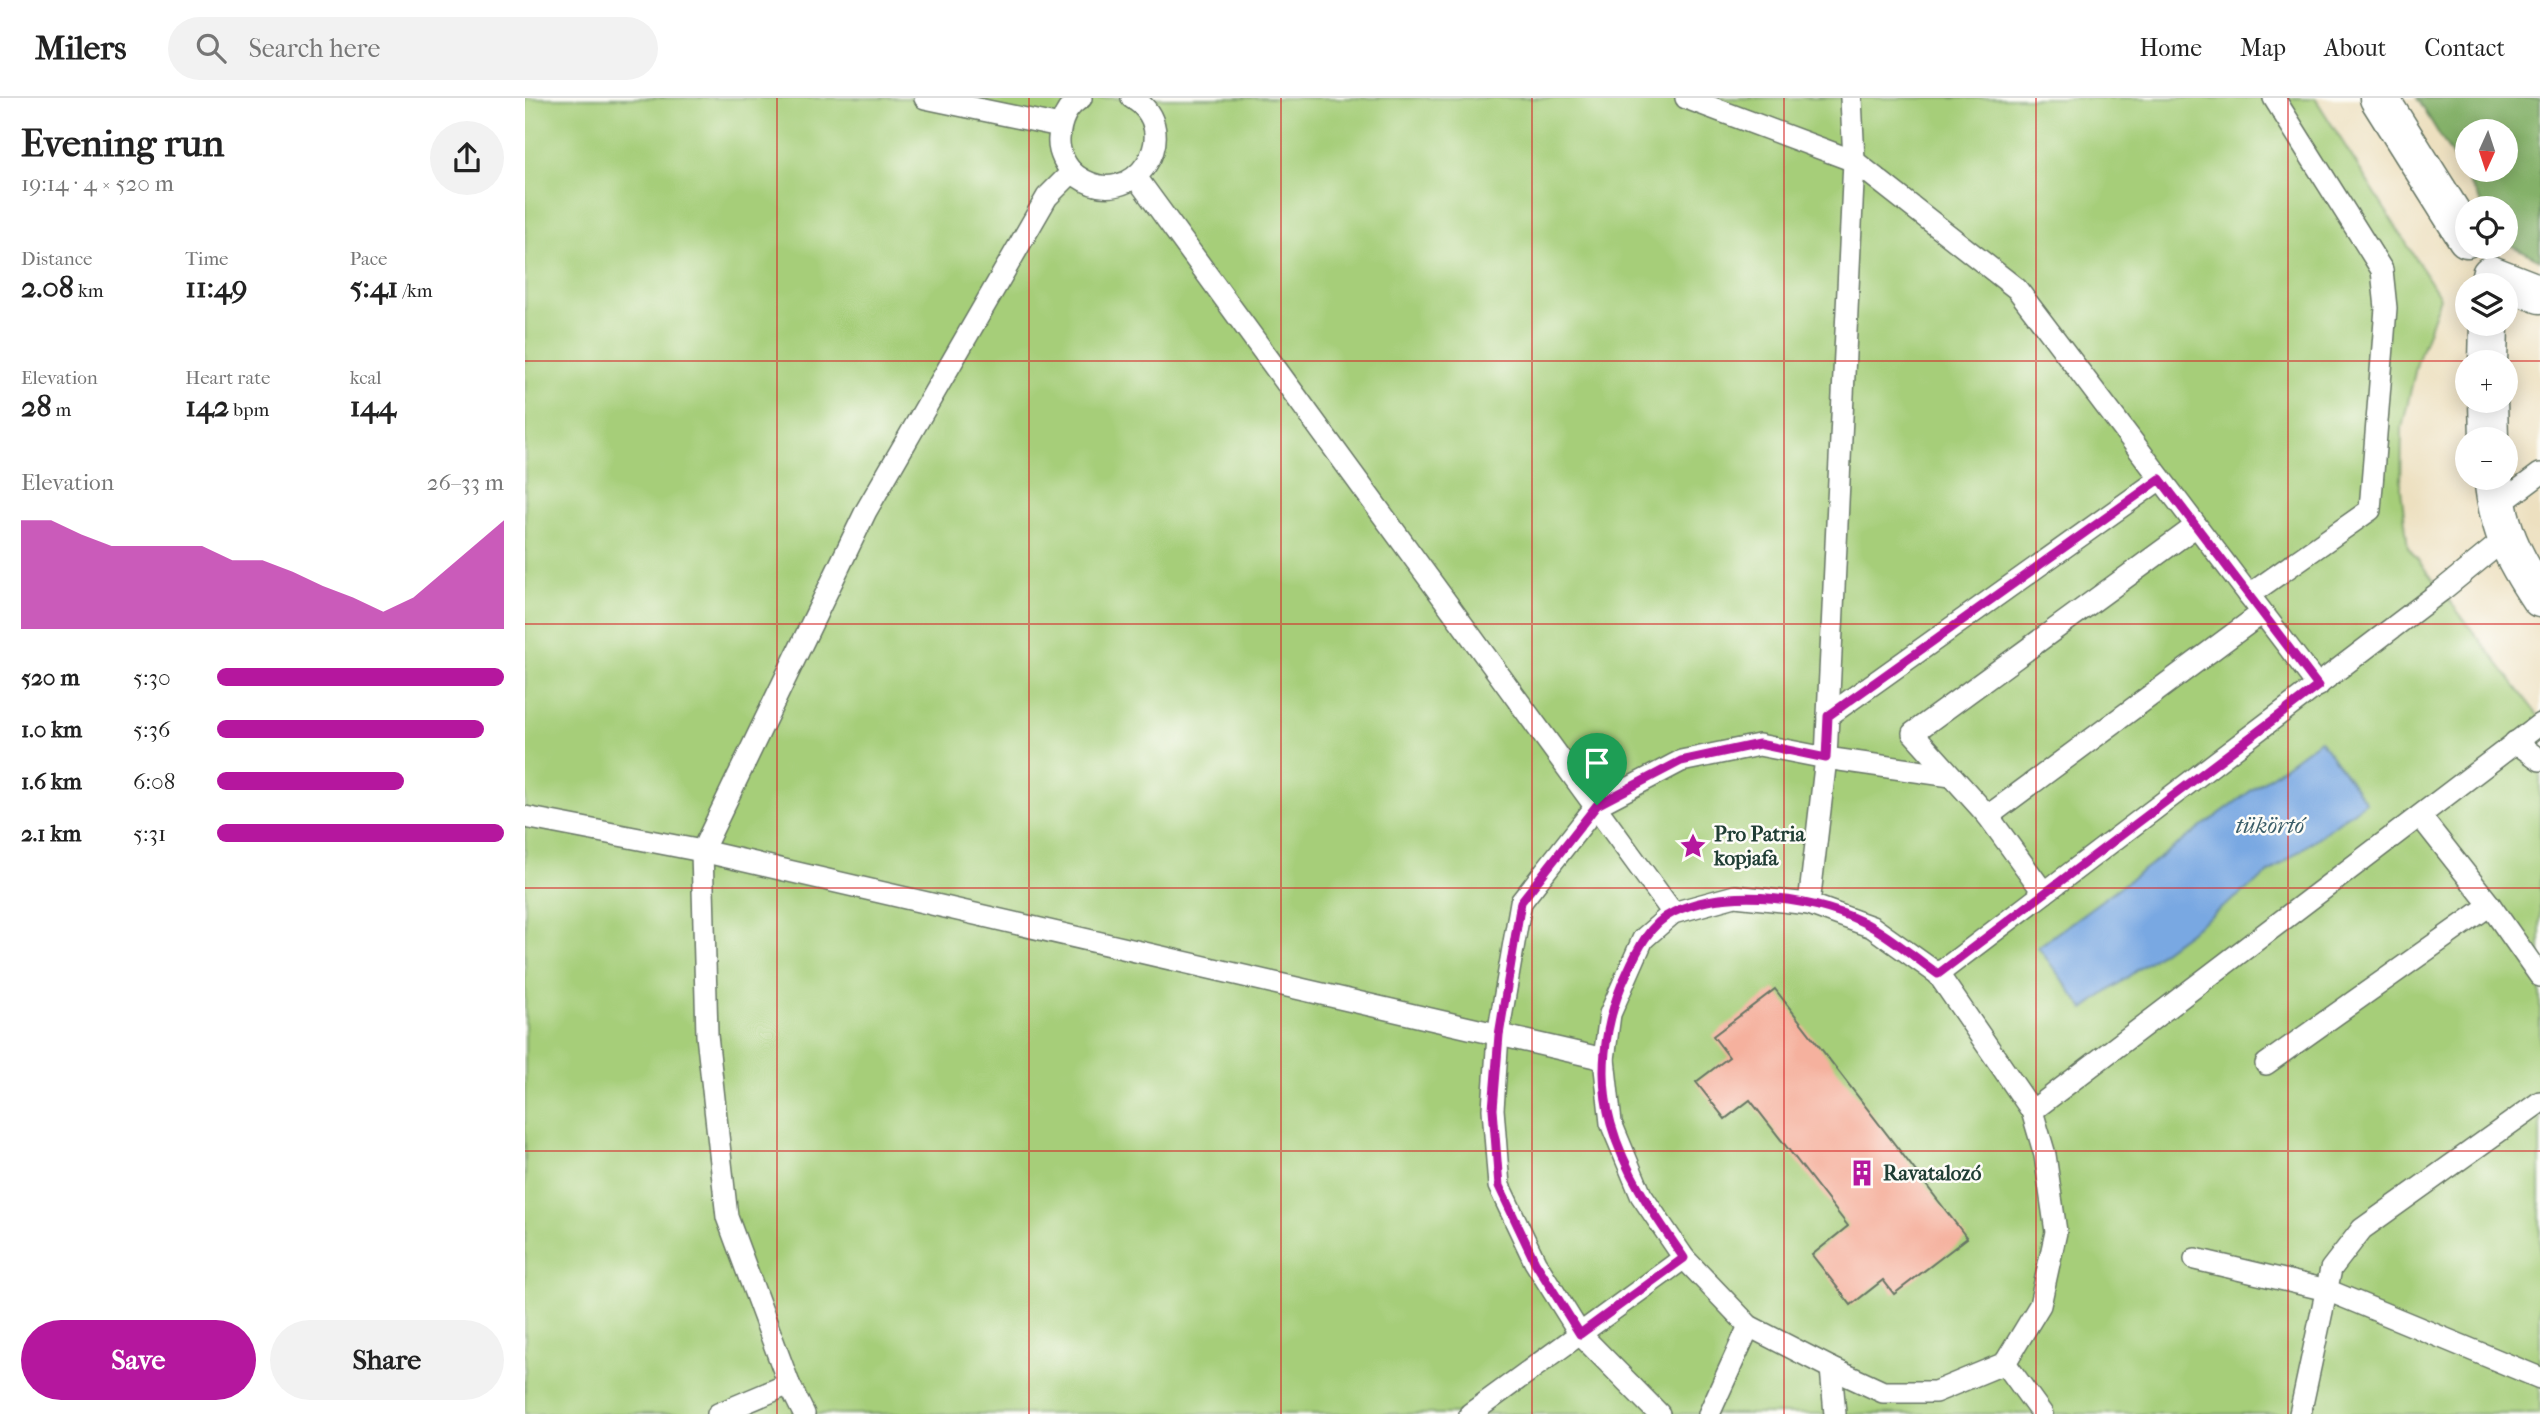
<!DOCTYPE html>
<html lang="en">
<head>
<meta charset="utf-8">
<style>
  body { margin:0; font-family:"IM FELL French Canon",serif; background:#f2f2f2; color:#222; height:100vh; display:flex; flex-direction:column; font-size:26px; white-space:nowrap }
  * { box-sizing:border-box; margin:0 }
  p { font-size:23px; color:#767676 }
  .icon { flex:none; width:38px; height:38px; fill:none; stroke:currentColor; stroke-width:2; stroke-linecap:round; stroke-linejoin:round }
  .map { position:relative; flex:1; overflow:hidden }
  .details { display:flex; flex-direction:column; background:#fff; width:525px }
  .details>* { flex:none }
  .needle { width:46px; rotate:183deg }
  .fabs { position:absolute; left:1930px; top:21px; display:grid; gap:14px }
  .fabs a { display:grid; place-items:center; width:63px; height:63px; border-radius:50%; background:#fff; box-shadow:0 4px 18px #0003; font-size:35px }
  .pin { position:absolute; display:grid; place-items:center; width:60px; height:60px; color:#fff; margin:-72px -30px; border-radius:50% 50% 50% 0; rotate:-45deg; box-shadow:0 0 7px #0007 }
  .pin .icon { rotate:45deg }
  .round { display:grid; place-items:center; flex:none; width:74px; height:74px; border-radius:37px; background:#f2f2f2 }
  .head { display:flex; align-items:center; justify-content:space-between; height:119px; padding:0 21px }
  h1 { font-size:38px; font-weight:800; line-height:52px }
  .figures { display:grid; grid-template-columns:repeat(3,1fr); gap:10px; height:119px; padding:7px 21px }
  .figures div { display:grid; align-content:center }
  .figures b { font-size:30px; font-weight:800 }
  .figures small { font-size:19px; font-weight:400 }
  .figures p { font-size:19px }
  .chart { height:196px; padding:14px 21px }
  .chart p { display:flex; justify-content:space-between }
  .chart svg { width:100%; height:126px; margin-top:7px; fill:#b5179e; opacity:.7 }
  .action { display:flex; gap:14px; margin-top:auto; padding:14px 21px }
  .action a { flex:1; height:80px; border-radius:42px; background:#b5179e; color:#fff; font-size:28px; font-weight:800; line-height:80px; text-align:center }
  .action a+a { background:#f2f2f2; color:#222 }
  ul { padding:0 21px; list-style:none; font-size:23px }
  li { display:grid; grid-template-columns:112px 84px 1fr; align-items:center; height:52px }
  li i { height:18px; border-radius:9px; background:#b5179e }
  header { display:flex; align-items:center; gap:42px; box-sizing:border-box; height:98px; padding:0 35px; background:#fff; border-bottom:2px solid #e0e0e0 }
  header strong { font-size:33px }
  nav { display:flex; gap:38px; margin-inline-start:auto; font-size:24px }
  .search { width:490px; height:63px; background:#f2f2f2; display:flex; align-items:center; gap:18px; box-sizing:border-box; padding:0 24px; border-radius:38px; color:#767676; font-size:26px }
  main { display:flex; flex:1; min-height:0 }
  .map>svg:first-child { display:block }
</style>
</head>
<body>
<header>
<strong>Milers</strong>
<div class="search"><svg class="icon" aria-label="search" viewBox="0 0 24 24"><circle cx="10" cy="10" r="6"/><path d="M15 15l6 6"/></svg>Search here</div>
<nav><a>Home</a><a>Map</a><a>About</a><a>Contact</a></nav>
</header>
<main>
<section class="details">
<div class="head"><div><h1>Evening run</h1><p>19:14 · 4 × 520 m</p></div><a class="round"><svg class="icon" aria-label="share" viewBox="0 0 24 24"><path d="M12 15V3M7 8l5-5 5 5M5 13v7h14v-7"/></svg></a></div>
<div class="figures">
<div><p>Distance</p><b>2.08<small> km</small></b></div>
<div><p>Time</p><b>11:49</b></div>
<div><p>Pace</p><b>5:41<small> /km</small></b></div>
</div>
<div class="figures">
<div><p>Elevation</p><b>28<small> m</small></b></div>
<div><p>Heart rate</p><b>142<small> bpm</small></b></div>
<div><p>kcal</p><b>144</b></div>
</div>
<div class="chart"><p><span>Elevation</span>26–33 m</p>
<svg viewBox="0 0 160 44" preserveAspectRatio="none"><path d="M0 44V6L10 6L20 11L30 15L40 15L50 15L60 15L70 20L80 20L90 24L100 29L110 33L120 38L130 33L140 24L150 15L160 6V44z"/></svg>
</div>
<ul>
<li><b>520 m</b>5:30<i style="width:100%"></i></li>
<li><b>1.0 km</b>5:36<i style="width:93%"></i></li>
<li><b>1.6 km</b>6:08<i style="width:65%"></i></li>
<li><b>2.1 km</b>5:31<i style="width:100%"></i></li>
</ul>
<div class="action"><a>Save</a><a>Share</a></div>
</section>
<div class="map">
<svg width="2015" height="1316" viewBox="0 0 2015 1316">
  <rect width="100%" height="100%" fill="#fdfcf7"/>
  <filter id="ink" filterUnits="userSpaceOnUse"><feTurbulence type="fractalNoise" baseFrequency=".0143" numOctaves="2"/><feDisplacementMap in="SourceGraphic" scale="14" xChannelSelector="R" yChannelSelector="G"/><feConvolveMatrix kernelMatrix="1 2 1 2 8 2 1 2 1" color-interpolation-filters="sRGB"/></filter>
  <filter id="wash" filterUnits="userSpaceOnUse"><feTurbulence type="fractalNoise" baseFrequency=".00686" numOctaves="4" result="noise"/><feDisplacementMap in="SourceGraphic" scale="28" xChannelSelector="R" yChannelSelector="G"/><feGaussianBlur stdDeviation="1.57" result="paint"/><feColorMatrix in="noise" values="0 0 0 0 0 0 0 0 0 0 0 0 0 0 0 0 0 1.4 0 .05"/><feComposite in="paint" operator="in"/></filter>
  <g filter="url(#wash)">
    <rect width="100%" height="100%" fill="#ede0c0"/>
    <!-- green -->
    <polygon fill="#a6ce79" stroke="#628656" stroke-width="2" points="0,0 1790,0 1915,199 1892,265 1877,330 1876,391 1883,449 2015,620 2015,1316 0,1316"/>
    <!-- forest -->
    <path fill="#84b169" stroke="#52774e" stroke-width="2" fill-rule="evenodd" d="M1892 0H2015V162L1981 145V110H1959ZM1942 33H1981V72H1942Z"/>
    <!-- water -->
    <polygon fill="#79a8e2" stroke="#4c728b" stroke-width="2" points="1795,642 1841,704 1559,911 1513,849"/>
    <g id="blocks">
      <!-- building -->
      <polygon fill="#f5b19e" points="1250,891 1442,1140 1369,1196 1358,1182 1326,1207 1287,1157 1323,1128 1225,1002 1200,1021 1171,984 1204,959 1188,938"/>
    </g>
  </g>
  <g filter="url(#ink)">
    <use href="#blocks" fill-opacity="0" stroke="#677665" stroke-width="2"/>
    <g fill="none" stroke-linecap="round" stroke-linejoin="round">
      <!-- lane casing -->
      <g stroke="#677665" stroke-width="24">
        <g id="lane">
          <polyline points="400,0 535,28"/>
          <path d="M556 0C542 8 535 24 534 41 533 54 541 70 552 78 609 118 662 32 607 0"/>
          <polyline points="1161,0 1329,63 1492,191 1793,588"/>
          <polyline points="1326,0 1329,63 1301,660 1426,678"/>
          <polyline points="611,79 1148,815"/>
          <polyline points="1972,408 2015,376"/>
          <polyline points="1671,428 1388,635 1463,718 1737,515"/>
          <polyline points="1724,497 1845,412 1861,210 1857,172 1749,0"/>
          <polyline points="1303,618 1635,381"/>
          <polyline points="1990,644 2015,662"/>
          <polyline points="1463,718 1519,795"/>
          <polyline points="1895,718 1965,807"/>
          <polyline points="0,719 177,753 1079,961"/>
          <polygon points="1210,798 1284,806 1347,829 1413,876 1507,1013 1520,1057 1531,1134 1515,1207 1480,1265 1410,1294 1358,1294 1306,1270 1224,1228 1159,1160 1116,1097 1086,1025 1079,961 1085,916 1118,841 1148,815"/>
          <polyline points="1413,876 1916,493 1981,440"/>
          <polyline points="1741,966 1965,807 2015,878"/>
          <polyline points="1507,1013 2015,626"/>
          <polyline points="1670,1161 1802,1192 2015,1280"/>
          <polyline points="1480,1265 1517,1316"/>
          <polyline points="1306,1270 1310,1316"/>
          <polyline points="264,1286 202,1119 182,937 177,753 341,413 522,99 547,74"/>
          <polyline points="193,1316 264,1286 279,1316"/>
          <polyline points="945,1316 1159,1160"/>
          <polyline points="1134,1316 1055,1236 1010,1164 974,1088 968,1011 973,937 996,804 1072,707 1156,663 1234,647 1301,660 1284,806"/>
          <polyline points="1184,1316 1224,1228"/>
          <polyline points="1775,1316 1806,1171 1837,1131 2015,1004"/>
        </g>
      </g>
      <!-- street casing -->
      <g stroke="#677665" stroke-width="41">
        <g id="street">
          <polyline points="1854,0 1942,140"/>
          <polyline points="1966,177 2015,196"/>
          <polyline points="1963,264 1964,226"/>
          <polyline points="1963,303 1964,341"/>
          <path d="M1968 380C1974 431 1987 458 2015 500"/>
        </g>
      </g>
      <!-- lane -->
      <use href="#lane" stroke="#fff" stroke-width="21"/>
      <!-- street -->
      <use href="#street" stroke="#fff" stroke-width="38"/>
    </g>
  </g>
  <g fill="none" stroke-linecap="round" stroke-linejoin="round" filter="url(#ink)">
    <!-- route casing -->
    <g stroke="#fff" stroke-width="14">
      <path id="route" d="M1635 381 1793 588 1413 876C1392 861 1371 843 1349 830 1296 799 1204 788 1149 814 1121 827 1109 860 1097 886 1079 930 1073 979 1086 1026 1100 1076 1130 1118 1159 1160L1055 1236 1010 1164 974 1088 968 1011 974 937 996 804 1072 707 1156 663 1234 646 1301 660 1303 618Z"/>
    </g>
    <!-- route -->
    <use href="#route" stroke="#b5179e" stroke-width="9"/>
  </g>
  <!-- grid -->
  <path fill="none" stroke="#d62828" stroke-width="2" stroke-opacity="0.55" d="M252 0V1316M504 0V1316M756 0V1316M1007 0V1316M1259 0V1316M1511 0V1316M1763 0V1316M0 263H2015M0 526H2015M0 790H2015M0 1053H2015"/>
  <!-- icons -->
  <defs>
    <g id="sight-bare" transform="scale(2.1)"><path d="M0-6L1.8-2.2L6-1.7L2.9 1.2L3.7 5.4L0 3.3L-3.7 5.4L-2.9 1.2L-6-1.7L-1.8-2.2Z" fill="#b5179e" stroke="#fdfcf7" stroke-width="2.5" paint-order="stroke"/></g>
    <g id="building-bare" transform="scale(2.1)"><path d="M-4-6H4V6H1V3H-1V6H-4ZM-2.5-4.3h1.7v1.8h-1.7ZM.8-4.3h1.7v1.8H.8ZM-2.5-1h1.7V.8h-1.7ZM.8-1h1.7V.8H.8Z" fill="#b5179e" stroke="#fdfcf7" stroke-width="2.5" paint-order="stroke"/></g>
  </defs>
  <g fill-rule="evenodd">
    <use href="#sight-bare" x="1168" y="748"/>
    <use href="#building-bare" x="1337" y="1075"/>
  </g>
  <g text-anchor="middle" stroke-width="5" stroke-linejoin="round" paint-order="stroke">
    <!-- poi labels -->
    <g font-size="21" font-weight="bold" fill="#1f3d34" stroke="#fdfcf7" text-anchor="start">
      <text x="1189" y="743">Pro Patria<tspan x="1189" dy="24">kopjafa</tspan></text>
      <text x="1358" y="1082">Ravatalozó</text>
    </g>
    <!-- water labels -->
    <g font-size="23" font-style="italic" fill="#3a5d68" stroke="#fdfcf7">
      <text x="1745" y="735">tükörtó</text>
    </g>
  </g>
</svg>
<div class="fabs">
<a><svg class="needle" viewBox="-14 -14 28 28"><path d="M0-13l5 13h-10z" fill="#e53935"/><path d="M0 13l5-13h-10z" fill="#767676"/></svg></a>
<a><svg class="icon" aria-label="locate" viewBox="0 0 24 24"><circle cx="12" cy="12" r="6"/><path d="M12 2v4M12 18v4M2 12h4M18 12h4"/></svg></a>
<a><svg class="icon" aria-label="layers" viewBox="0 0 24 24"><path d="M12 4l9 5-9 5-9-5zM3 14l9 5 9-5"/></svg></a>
<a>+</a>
<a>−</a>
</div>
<div class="pin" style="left:1072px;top:707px;background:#1e9e55"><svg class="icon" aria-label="arrive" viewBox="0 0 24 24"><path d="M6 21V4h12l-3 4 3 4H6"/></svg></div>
</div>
</main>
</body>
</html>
